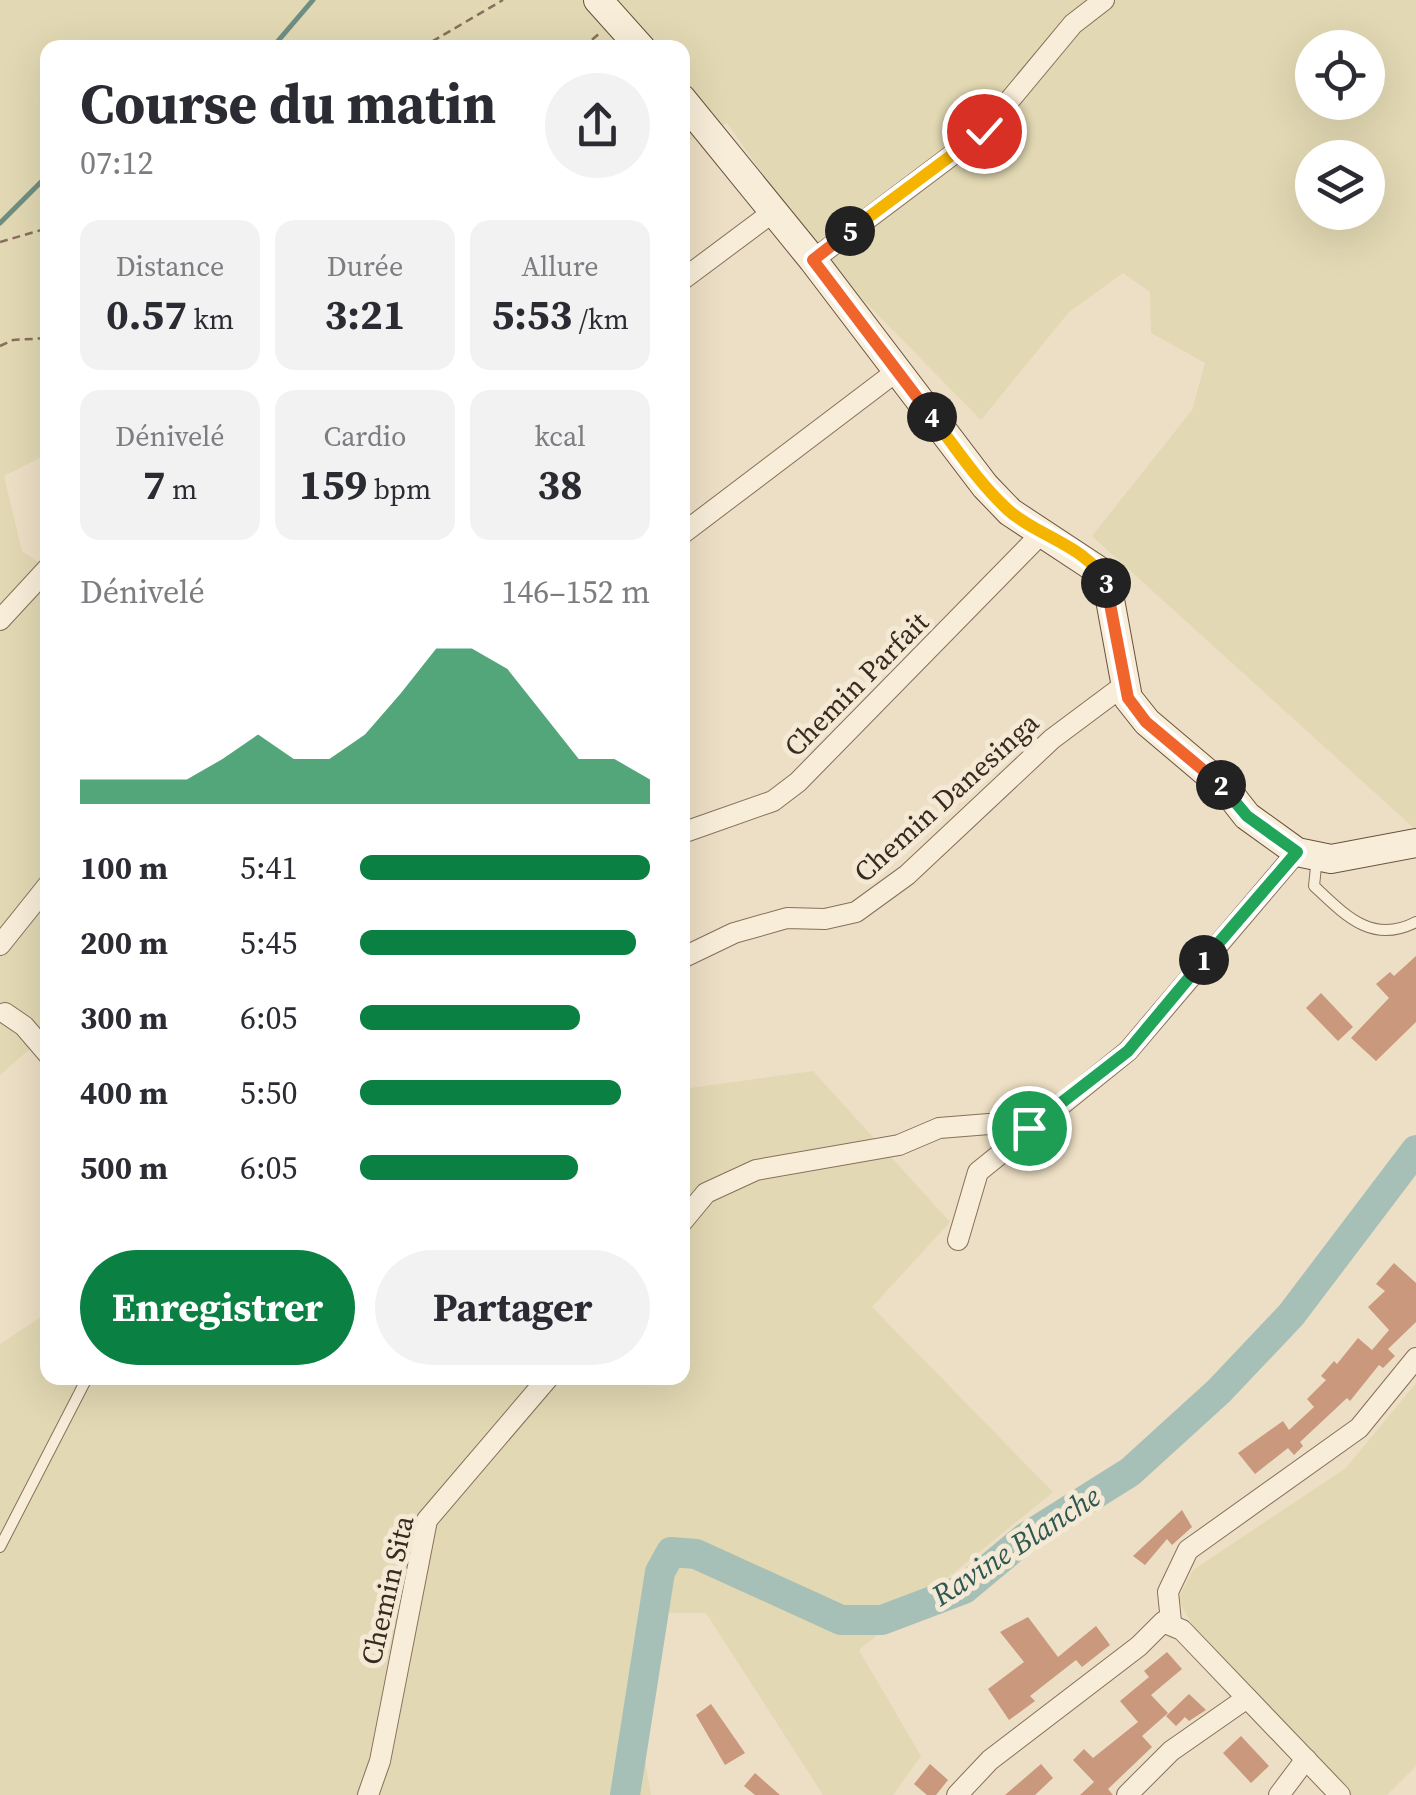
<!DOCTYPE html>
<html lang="fr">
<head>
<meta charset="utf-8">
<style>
  body { margin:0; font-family:"Source Serif 4",serif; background:#f2f2f3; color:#2b2b33; height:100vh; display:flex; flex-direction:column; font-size:38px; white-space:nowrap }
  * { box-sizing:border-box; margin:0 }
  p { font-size:32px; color:#7c7c81 }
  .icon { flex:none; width:55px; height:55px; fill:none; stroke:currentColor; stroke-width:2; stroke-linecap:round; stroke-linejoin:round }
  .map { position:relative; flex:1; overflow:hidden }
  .details { position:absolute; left:40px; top:40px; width:650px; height:1345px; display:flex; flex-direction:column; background:#fff; border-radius:20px; box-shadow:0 10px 40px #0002 }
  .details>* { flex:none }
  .tools { position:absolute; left:1295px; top:30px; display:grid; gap:20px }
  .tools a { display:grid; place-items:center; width:90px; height:90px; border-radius:50%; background:#fff; box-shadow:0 10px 40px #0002; font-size:50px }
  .pin { position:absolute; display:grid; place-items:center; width:85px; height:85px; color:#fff; margin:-42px; border:5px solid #fff; border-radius:50%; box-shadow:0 2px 10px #0007 }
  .km { position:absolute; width:50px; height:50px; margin:-25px; border-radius:50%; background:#222; color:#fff; font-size:28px; line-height:50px; text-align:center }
  .round { display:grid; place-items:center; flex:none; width:105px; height:105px; border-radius:52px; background:#f2f2f3 }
  .head { display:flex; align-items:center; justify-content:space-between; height:170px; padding:0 40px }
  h1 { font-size:55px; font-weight:700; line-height:75px }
  .stats { display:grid; grid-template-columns:repeat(3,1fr); gap:15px; height:170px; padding:10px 40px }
  .stats div { display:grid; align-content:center; border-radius:20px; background:#f2f2f3; text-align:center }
  .stats b { font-size:42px; font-weight:700 }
  .stats small { font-size:28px; font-weight:400 }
  .stats p { font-size:28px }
  .chart { height:280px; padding:20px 40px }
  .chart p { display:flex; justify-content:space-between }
  .chart svg { width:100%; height:180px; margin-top:10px; fill:#0b8043; opacity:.7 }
  .cta { display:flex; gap:20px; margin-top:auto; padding:20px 40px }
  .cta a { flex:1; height:115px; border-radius:60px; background:#0b8043; color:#fff; font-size:40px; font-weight:700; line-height:115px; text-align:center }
  .cta a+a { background:#f2f2f3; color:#2b2b33 }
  ul { padding:0 40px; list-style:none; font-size:32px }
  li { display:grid; grid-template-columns:160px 120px 1fr; align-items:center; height:75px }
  li i { height:25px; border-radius:12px; background:#0b8043 }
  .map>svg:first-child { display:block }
</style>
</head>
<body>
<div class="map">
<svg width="1416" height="1795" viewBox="0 0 1416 1795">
  <rect width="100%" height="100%" fill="#eddfc5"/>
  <!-- farmland -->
  <g fill="#e2d8b3" fill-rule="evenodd">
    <path d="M0 0H1416V830L1092 536 1192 410 1205 363 1151 333 1150 292 1123 273 1069 312 981 420 820 256 727 123 683 144 682 48H48L47 454 4 476 22 551 47 568 48 1033 0 1075ZM1312 48H1368V102H1312ZM1312 158H1368V212H1312Z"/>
    <polygon points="813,1071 950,1222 872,1307 1053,1492 859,1650 921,1756 893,1795 823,1795 706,1613 656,1613 635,1704 651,1795 0,1795 0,1344 47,1313 48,1378 682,1378 683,1089"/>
    <polygon points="1416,1383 1416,1766 1387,1795 1348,1795 1208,1653 1178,1599 1193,1570 1346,1468"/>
  </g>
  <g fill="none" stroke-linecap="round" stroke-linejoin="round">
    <!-- stream -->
    <g stroke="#6e8e84" stroke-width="5">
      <polyline points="272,48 313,0"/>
      <polyline points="0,223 48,175"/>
    </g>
    <!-- river -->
    <polyline stroke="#a7c0b7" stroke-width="30" points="625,1795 660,1572 671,1552 696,1554 841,1620 882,1620 964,1589 1025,1538 1130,1472 1219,1391 1291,1315 1416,1150"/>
  </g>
  <!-- building -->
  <g fill="#c9987d">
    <polygon points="1416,956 1416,1022 1376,1061 1351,1038 1389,998 1376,984 1390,972 1394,976"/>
    <polygon points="1321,993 1353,1027 1338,1041 1306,1008"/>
    <polygon points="1394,1263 1416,1283 1416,1322 1388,1349 1395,1356 1383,1368 1379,1365 1350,1401 1347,1398 1300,1442 1303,1446 1294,1455 1288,1448 1255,1474 1238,1453 1283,1421 1289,1430 1314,1407 1307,1399 1326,1380 1321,1376 1334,1361 1337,1364 1358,1338 1372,1350 1389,1330 1368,1307 1385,1291 1376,1284"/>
    <polygon points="1182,1510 1192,1527 1172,1545 1167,1539 1145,1565 1133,1556"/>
    <polygon points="1028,1617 1058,1657 1096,1626 1110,1645 1082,1667 1076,1660 1030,1696 1035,1701 1009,1720 988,1689 1024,1662 1000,1632"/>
    <polygon points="1167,1652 1182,1669 1151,1695 1168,1713 1142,1736 1152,1747 1108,1789 1113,1795 1080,1795 1094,1782 1073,1760 1084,1749 1093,1758 1138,1722 1120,1701 1149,1677 1144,1671"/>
    <polygon points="1189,1694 1206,1710 1189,1721 1185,1717 1176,1726 1166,1716"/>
    <polygon points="711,1704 745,1753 725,1765 696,1715"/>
    <polygon points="1241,1736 1269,1766 1251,1783 1223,1753"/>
    <polygon points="930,1764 948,1780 936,1795 927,1795 914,1784"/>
    <polygon points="1041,1764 1053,1778 1035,1795 1005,1795"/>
    <polygon points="755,1773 780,1795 755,1795 744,1786"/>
  </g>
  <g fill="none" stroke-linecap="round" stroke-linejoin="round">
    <!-- lane casing -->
    <g stroke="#87705c" stroke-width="12">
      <g id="lane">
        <path d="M1317 857 1314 886C1345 915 1372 945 1416 922"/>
        <polyline points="0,1547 87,1378"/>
      </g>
    </g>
    <!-- street casing -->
    <g stroke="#87705c" stroke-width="22">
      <g id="street">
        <polyline points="813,260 984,131 1073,24 1104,0"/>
        <polyline points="682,280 773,212"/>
        <polyline points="682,534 897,371"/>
        <polyline points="0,620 48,568"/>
        <polyline points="682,833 773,801 798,782 1042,533"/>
        <polyline points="0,945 48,885"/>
        <polyline points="682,958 734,933 787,918 825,919 856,912 907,875 1052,739 1123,686"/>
        <polyline points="5,1013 24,1026 48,1054"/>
        <polyline points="682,1222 706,1193 756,1170 899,1145 939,1128 989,1124 1029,1128"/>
        <polyline points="958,1240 978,1172 1128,1051 1297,852"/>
        <polyline points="1171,1622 1168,1592 1188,1550 1359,1428 1416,1358"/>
        <polyline points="368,1795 380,1761 427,1520 548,1378"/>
        <polyline points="957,1795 990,1760 1139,1646 1163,1622 1182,1630 1340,1795"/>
        <polyline points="1127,1795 1171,1751 1247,1698"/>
        <polyline points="1279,1795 1306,1759"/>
      </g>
    </g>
    <!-- secondary casing -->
    <g stroke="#69523f" stroke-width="30">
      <g id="secondary">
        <polyline points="598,0 641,48"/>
        <polyline points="682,99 813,260 985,486 1010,512 1101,572 1109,594 1128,698 1147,722 1225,788 1247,816 1297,852 1331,859 1416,843"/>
      </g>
    </g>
    <!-- path -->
    <g stroke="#87705c" stroke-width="2.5" stroke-dasharray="8 5" stroke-linecap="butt">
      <polyline points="421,48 503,0"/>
      <polyline points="582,48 600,33"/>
      <polyline points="0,242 48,228"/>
      <polyline points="0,346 13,340 48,338"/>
    </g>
    <!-- lane -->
    <use href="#lane" stroke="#f8edd8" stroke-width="10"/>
    <!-- street -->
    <use href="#street" stroke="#f8edd8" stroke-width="20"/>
    <!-- secondary -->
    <use href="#secondary" stroke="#f8edd8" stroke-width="28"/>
  </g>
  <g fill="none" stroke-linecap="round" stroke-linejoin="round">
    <!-- split-1 casing -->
    <g stroke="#fff" stroke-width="20">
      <polyline id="split-1" points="1029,1128 1128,1051 1204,960"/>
    </g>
    <!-- split-2 casing -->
    <g stroke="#fff" stroke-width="20">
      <polyline id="split-2" points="1204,960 1297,852 1247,816 1221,785"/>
    </g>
    <!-- split-3 casing -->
    <g stroke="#fff" stroke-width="20">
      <polyline id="split-3" points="1106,583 1128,698 1146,722 1221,785"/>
    </g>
    <!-- split-4 casing -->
    <g stroke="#fff" stroke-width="20">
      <path id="split-4" d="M932 417C956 448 978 482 1007 509 1036 536 1088 546 1106 583"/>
    </g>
    <!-- split-5 casing -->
    <g stroke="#fff" stroke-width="20">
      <polyline id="split-5" points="850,231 813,260 932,417"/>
    </g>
    <!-- split-6 casing -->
    <g stroke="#fff" stroke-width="20">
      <polyline id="split-6" points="850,231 984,131"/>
    </g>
    <!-- split-1 -->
    <use href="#split-1" stroke="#22a559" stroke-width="12"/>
    <!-- split-2 -->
    <use href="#split-2" stroke="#22a559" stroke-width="12"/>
    <!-- split-3 -->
    <use href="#split-3" stroke="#f0652b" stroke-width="12"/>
    <!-- split-4 -->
    <use href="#split-4" stroke="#f5b400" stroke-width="12"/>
    <!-- split-5 -->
    <use href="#split-5" stroke="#f0652b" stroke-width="12"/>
    <!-- split-6 -->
    <use href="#split-6" stroke="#f5b400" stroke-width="12"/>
  </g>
  <g text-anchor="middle" stroke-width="10" stroke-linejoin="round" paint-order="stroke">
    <!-- street labels -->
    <g font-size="28" fill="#382a1f" stroke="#f4e9d5">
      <text transform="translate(856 684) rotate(-45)" y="10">Chemin Parfait</text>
      <text transform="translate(946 797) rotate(-42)" y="10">Chemin Danesinga</text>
      <text transform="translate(387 1590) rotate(-77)" y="10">Chemin Sita</text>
    </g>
    <!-- water labels -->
    <g font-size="30" font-style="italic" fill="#2f5752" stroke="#f4e9d5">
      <text transform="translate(1016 1546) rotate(-33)" y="10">Ravine Blanche</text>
    </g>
  </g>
</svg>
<div class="tools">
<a><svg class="icon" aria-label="locate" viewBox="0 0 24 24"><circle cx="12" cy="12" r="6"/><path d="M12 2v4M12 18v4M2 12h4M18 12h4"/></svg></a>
<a><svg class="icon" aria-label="layers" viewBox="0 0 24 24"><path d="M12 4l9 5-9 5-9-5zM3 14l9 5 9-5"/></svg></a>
</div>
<div class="pin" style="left:1029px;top:1128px;background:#1e9e55"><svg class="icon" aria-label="arrive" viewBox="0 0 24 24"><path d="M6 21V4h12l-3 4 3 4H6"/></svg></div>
<div class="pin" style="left:984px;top:131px;background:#d93025"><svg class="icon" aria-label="check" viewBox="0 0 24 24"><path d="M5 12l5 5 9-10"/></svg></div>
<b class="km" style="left:1204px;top:960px">1</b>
<b class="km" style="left:1221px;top:785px">2</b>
<b class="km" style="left:1106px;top:583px">3</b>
<b class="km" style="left:932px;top:417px">4</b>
<b class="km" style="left:850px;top:231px">5</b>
<section class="details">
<div class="head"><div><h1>Course du matin</h1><p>07:12</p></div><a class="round"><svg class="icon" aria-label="share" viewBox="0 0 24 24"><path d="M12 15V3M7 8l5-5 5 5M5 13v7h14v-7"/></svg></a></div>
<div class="stats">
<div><p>Distance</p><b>0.57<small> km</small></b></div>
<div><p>Durée</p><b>3:21</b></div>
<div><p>Allure</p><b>5:53<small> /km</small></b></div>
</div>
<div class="stats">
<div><p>Dénivelé</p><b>7<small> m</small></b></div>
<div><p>Cardio</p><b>159<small> bpm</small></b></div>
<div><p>kcal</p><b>38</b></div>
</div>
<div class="chart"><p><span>Dénivelé</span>146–152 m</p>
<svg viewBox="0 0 160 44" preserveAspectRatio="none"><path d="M0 44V38L10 38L20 38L30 38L40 33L50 27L60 33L70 33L80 27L90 17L100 6L110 6L120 11L130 22L140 33L150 33L160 38V44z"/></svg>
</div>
<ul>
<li><b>100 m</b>5:41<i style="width:100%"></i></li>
<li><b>200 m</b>5:45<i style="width:95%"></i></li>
<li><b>300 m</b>6:05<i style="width:76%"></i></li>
<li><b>400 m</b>5:50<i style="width:90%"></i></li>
<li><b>500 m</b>6:05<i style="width:75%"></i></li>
</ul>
<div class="cta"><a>Enregistrer</a><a>Partager</a></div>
</section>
</div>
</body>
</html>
